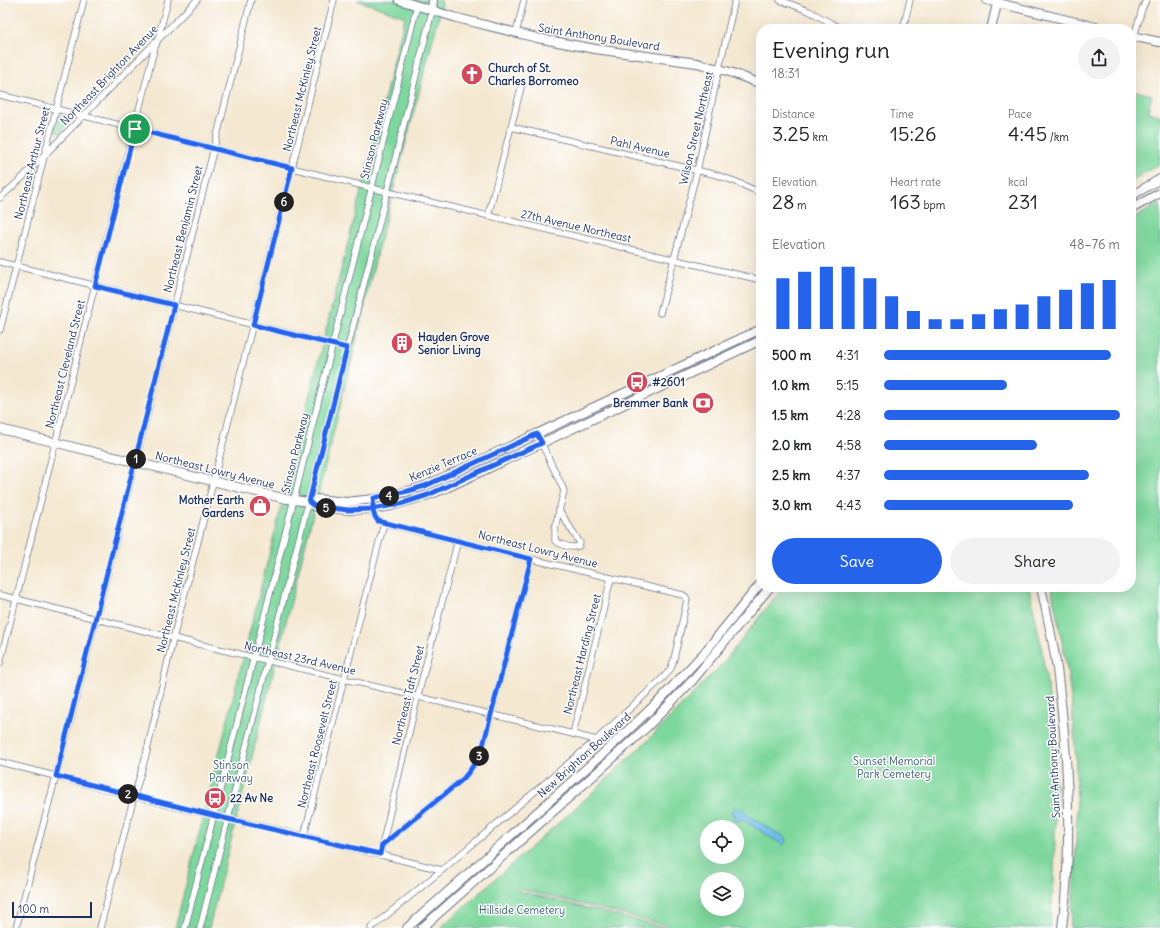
<!DOCTYPE html>
<html lang="en">
<head>
<meta charset="utf-8">
<style>
  body { margin:0; font-family:Delius,sans-serif; background:#f2f2f2; color:#202124; height:100vh; display:flex; flex-direction:column; font-size:15px; white-space:nowrap }
  * { box-sizing:border-box; margin:0 }
  p { font-size:13px; color:#757577 }
  .icon { flex:none; width:22px; height:22px; fill:none; stroke:currentColor; stroke-width:2; stroke-linecap:round; stroke-linejoin:round }
  .map { position:relative; flex:1; overflow:hidden }
  .panel { position:absolute; left:756px; top:24px; width:380px; height:568px; display:flex; flex-direction:column; background:#fff; border-radius:16px; box-shadow:0 4px 16px #0002 }
  .panel>* { flex:none }
  .buttons { position:absolute; left:700px; top:820px; display:grid; gap:8px }
  .buttons a { display:grid; place-items:center; width:44px; height:44px; border-radius:50%; background:#fff; box-shadow:0 4px 16px #0002; font-size:20px }
  .scale { position:absolute; left:12px; bottom:10px; width:80px; box-sizing:border-box; padding-left:4px; border:2px solid #1b2f5e; border-top:0; font-size:11px; line-height:14px; white-space:nowrap; color:#1b2f5e; -webkit-text-stroke:3px #fff; paint-order:stroke }
  .pin { position:absolute; display:grid; place-items:center; width:34px; height:34px; color:#fff; margin:-17px; border:2px solid #fff; border-radius:50%; box-shadow:0 1px 4px #0007 }
  .km { position:absolute; width:20px; height:20px; margin:-10px; border-radius:50%; background:#222; color:#fff; font-size:11px; line-height:20px; text-align:center }
  .round { display:grid; place-items:center; flex:none; width:42px; height:42px; border-radius:21px; background:#f2f2f2 }
  .summary { display:flex; align-items:center; justify-content:space-between; height:68px; padding:0 16px }
  h1 { font-size:22px; font-weight:600; line-height:30px }
  .metrics { display:grid; grid-template-columns:repeat(3,1fr); gap:6px; height:68px; padding:4px 16px }
  .metrics div { display:grid; align-content:center }
  .metrics b { font-size:20px; font-weight:600 }
  .metrics small { font-size:11px; font-weight:400 }
  .metrics p { font-size:11px }
  .chart { height:112px; padding:8px 16px }
  .chart p { display:flex; justify-content:space-between }
  .chart svg { width:100%; height:72px; margin-top:4px; stroke:#2563eb; stroke-width:6 }
  .primary-button { display:flex; gap:8px; margin-top:auto; padding:8px 16px }
  .primary-button a { flex:1; height:46px; border-radius:24px; background:#2563eb; color:#fff; font-size:16px; font-weight:600; line-height:46px; text-align:center }
  .primary-button a+a { background:#f2f2f2; color:#202124 }
  ul { padding:0 16px; list-style:none; font-size:13px }
  li { display:grid; grid-template-columns:64px 48px 1fr; align-items:center; height:30px }
  li i { height:10px; border-radius:5px; background:#2563eb }
  .map>svg:first-child { display:block }
</style>
</head>
<body>
<div class="map">
<svg width="1160" height="928" viewBox="0 0 1160 928">
  <rect width="100%" height="100%" fill="#fff"/>
  <filter id="ink" filterUnits="userSpaceOnUse"><feTurbulence type="fractalNoise" baseFrequency=".025" numOctaves="2"/><feDisplacementMap in="SourceGraphic" scale="8" xChannelSelector="R" yChannelSelector="G"/><feConvolveMatrix kernelMatrix="1 2 1 2 8 2 1 2 1" color-interpolation-filters="sRGB"/></filter>
  <filter id="wash" filterUnits="userSpaceOnUse"><feTurbulence type="fractalNoise" baseFrequency=".012" numOctaves="4" result="noise"/><feDisplacementMap in="SourceGraphic" scale="16" xChannelSelector="R" yChannelSelector="G"/><feGaussianBlur stdDeviation="0.9" result="paint"/><feColorMatrix in="noise" values="0 0 0 0 0 0 0 0 0 0 0 0 0 0 0 0 0 1.4 0 .05"/><feComposite in="paint" operator="in"/></filter>
  <g filter="url(#wash)">
    <rect width="100%" height="100%" fill="#f4e8d1"/>
    <!-- green -->
    <g fill="#7ed79c" stroke="#4c837d" fill-rule="evenodd">
      <polygon points="357,0 441,0 442,5 378,248 351,363 209,928 175,928 405,17"/>
      <polygon points="1131,90 1152,95 1148,112 1160,115 1160,164 1134,179 1131,177"/>
      <path d="M60 115H62L71 118V120L60 133 56 132C54 127 56 119 60 115Z"/>
      <path d="M1160 203V928H1070C1078 855 1079 780 1072 707 1068 666 1059 627 1051 587H1131V220Z"/>
      <path d="M783 587H1029L1041 645 1052 716 1056 794 1054 880 1050 928H677L520 889 518 891 666 928H440L590 795 648 740 724 662ZM707 827H737V857H707ZM707 879H737V909H707Z"/>
    </g>
    <!-- water -->
    <polygon fill="#6fbeea" stroke="#4576a4" points="734,807 740,811 742,808 746,811 745,814 787,839 783,845 742,819 740,822 734,819 736,816 731,813"/>
  </g>
  <g filter="url(#ink)">
    <g fill="none" stroke-linecap="round" stroke-linejoin="round">
      <!-- street casing -->
      <g stroke="#677086" stroke-width="7">
        <g id="street">
          <polyline points="780,0 809,11 842,29"/>
          <polyline points="903,29 910,0"/>
          <polyline points="516,33 524,0"/>
          <polyline points="1134,37 1142,9 1146,0"/>
          <polyline points="0,95 392,193 761,280"/>
          <polyline points="511,127 717,175 734,181 761,193"/>
          <polyline points="0,198 22,178 197,0"/>
          <polyline points="488,216 522,84"/>
          <polyline points="0,262 347,348"/>
          <polyline points="660,313 697,171 719,69 735,0"/>
          <polyline points="0,330 84,0"/>
          <path d="M537 434 562 486 564 491 555 527V541C562 545 571 549 579 546L580 543 559 510"/>
          <polyline points="0,595 173,638 573,734 596,740"/>
          <polyline points="0,663 154,50 158,39 168,0"/>
          <polyline points="573,734 611,578"/>
          <polyline points="0,762 173,806 304,836 442,870"/>
          <path d="M304 836 384 523C371 519 372 510 374 499"/>
          <path d="M382 845 463 779C472 769 478 759 483 747L531 559"/>
          <polyline points="380,854 416,703 458,540"/>
          <polyline points="16,928 67,734 251,0"/>
          <polyline points="100,928 133,800 146,755 174,635 215,475 334,0"/>
          <polyline points="185,928 292,507 417,6"/>
          <polyline points="200,928 374,244 432,11"/>
          <polyline points="371,928 442,870 596,740 665,676 671,668 674,659 687,600 686,597 683,595 493,550 384,523"/>
        </g>
      </g>
      <!-- secondary casing -->
      <g stroke="#677086" stroke-width="10">
        <g id="secondary">
          <polyline points="399,0 457,18 537,38 595,49 697,63 730,72 761,84"/>
          <polyline points="986,0 1104,29"/>
          <polyline points="432,11 433,0"/>
          <polyline points="991,29 998,0"/>
          <polyline points="1131,36 1160,42"/>
          <polyline points="1131,196 1160,179"/>
          <polyline points="1131,209 1160,193"/>
          <polyline points="0,429 253,491 287,499 309,502 314,506 348,510 372,509 391,506 428,495 444,489 761,340"/>
          <polyline points="309,502 316,499 346,502 374,499 408,491 425,486 761,329"/>
          <path d="M1041 587C1048 620 1056 652 1059 686 1069 765 1072 849 1062 928"/>
          <polyline points="407,928 608,749 658,702 704,653 761,583"/>
          <polyline points="422,928 602,768 648,726 692,681 770,587"/>
        </g>
      </g>
      <!-- street -->
      <use href="#street" stroke="#fff" stroke-width="5.5"/>
      <!-- secondary -->
      <use href="#secondary" stroke="#fff" stroke-width="8"/>
    </g>
  </g>
  <g fill="none" stroke-linecap="round" stroke-linejoin="round" filter="url(#ink)">
    <!-- route casing -->
    <g stroke="#fff" stroke-width="8">
      <path id="route" d="M135 129 95 286 174 305 56 776 228 819 380 854 382 845 463 779C472 769 478 759 483 746L531 559 378 521C372 514 372 507 374 498L408 491 425 486 537 434 542 443 428 495 400 504 372 509 348 510 314 506 309 502 347 348 253 325 292 168 135 129"/>
    </g>
    <!-- route -->
    <use href="#route" stroke="#2563eb" stroke-width="5"/>
  </g>
  <!-- icons -->
  <defs>
    <g id="church-disc" transform="scale(1.15)"><circle r="9.5" fill="#d1495b" stroke="#fff"/><path d="M-1.2-6h2.4v3.5h3.3v2.4h-3.3V6h-2.4V-.1h-3.3v-2.4h3.3Z" fill="#fff"/></g>
    <g id="building-disc" transform="scale(1.15)"><circle r="9.5" fill="#d1495b" stroke="#fff"/><path d="M-4-6H4V6H1V3H-1V6H-4ZM-2.5-4.3h1.7v1.8h-1.7ZM.8-4.3h1.7v1.8H.8ZM-2.5-1h1.7V.8h-1.7ZM.8-1h1.7V.8H.8Z" fill="#fff"/></g>
    <g id="bus-disc" transform="scale(1.15)"><circle r="9.5" fill="#d1495b" stroke="#fff"/><path d="M-5-6H5V4H4V6H2V4H-2V6H-4V4H-5ZM-3.5-4V0h7V-4ZM-3.5 1.2v1.5H-2V1.2ZM2 1.2v1.5H3.5V1.2Z" fill="#fff"/></g>
    <g id="bank-disc" transform="scale(1.15)"><circle r="9.5" fill="#d1495b" stroke="#fff"/><path d="M-6-4H6V4H-6ZM0-2.3a2.3 2.3 0 1 0 0 4.6a2.3 2.3 0 1 0 0-4.6Z" fill="#fff"/></g>
    <g id="shop-disc" transform="scale(1.15)"><circle r="9.5" fill="#d1495b" stroke="#fff"/><path d="M-5-2.5h2.3a2.7 3.5 0 0 1 5.4 0H5L5.5 6h-11ZM-1.5-2.5h3a1.5 2.3 0 0 0-3 0Z" fill="#fff"/></g>
  </defs>
  <g fill-rule="evenodd">
    <use href="#church-disc" x="472" y="74"/>
    <use href="#building-disc" x="402" y="343"/>
    <use href="#bus-disc" x="637" y="382"/>
    <use href="#bank-disc" x="703" y="403"/>
    <use href="#shop-disc" x="260" y="506"/>
    <use href="#bus-disc" x="215" y="798"/>
  </g>
  <g text-anchor="middle" stroke-width="3" stroke-linejoin="round" paint-order="stroke">
    <!-- street labels -->
    <g font-size="11" fill="#1b2f5e" stroke="#fff">
      <text transform="translate(599 37) rotate(9)" y="4">Saint Anthony Boulevard</text>
      <text transform="translate(109 75) rotate(-46)" y="4">Northeast Brighton Avenue</text>
      <text transform="translate(302 89) rotate(-76)" y="4">Northeast McKinley Street</text>
      <text transform="translate(696 128) rotate(-77)" y="4">Wilson Street Northeast</text>
      <text transform="translate(374 139) rotate(-76)" y="4">Stinson Parkway</text>
      <text transform="translate(640 147) rotate(13)" y="4">Pahl Avenue</text>
      <text transform="translate(32 163) rotate(-76)" y="4">Northeast Arthur Street</text>
      <text transform="translate(576 226) rotate(13)" y="4">27th Avenue Northeast</text>
      <text transform="translate(183 229) rotate(-76)" y="4">Northeast Benjamin Street</text>
      <text transform="translate(65 364) rotate(-76)" y="4">Northeast Cleveland Street</text>
      <text transform="translate(295 453) rotate(-76)" y="4">Stinson Parkway</text>
      <text transform="translate(443 464) rotate(-23)" y="4">Kenzie Terrace</text>
      <text transform="translate(215 470) rotate(14)" y="4">Northeast Lowry Avenue</text>
      <text transform="translate(538 549) rotate(14)" y="4">Northeast Lowry Avenue</text>
      <text transform="translate(176 590) rotate(-76)" y="4">Northeast McKinley Street</text>
      <text transform="translate(582 654) rotate(-76)" y="4">Northeast Harding Street</text>
      <text transform="translate(300 658) rotate(13)" y="4">Northeast 23rd Avenue</text>
      <text transform="translate(408 695) rotate(-76)" y="4">Northeast Taft Street</text>
      <text transform="translate(317 744) rotate(-76)" y="4">Northeast Roosevelt Street</text>
      <text transform="translate(584 755) rotate(-42)" y="4">New Brighton Boulevard</text>
      <text transform="translate(1053 757) rotate(-93)" y="4">Saint Anthony Boulevard</text>
    </g>
    <!-- poi labels -->
    <g font-size="11" font-weight="bold" fill="#1b2f5e" stroke="#fff" text-anchor="start">
      <text x="488" y="72">Church of St.<tspan x="488" dy="13">Charles Borromeo</tspan></text>
      <text x="418" y="341">Hayden Grove<tspan x="418" dy="13">Senior Living</tspan></text>
      <text x="652" y="386">#2601</text>
      <text x="688" y="407" text-anchor="end">Bremmer Bank</text>
      <text x="244" y="504" text-anchor="end">Mother Earth<tspan x="244" dy="13">Gardens</tspan></text>
      <text x="230" y="802">22 Av Ne</text>
    </g>
    <!-- park labels -->
    <g font-size="11" fill="#396171" stroke="#fff">
      <text x="894" y="765">Sunset Memorial<tspan x="894" dy="13">Park Cemetery</tspan></text>
      <text x="231" y="769">Stinson<tspan x="231" dy="13">Parkway</tspan></text>
      <text x="522" y="914">Hillside Cemetery</text>
    </g>
  </g>
</svg>
<div class="buttons">
<a><svg class="icon" aria-label="locate" viewBox="0 0 24 24"><circle cx="12" cy="12" r="6"/><path d="M12 2v4M12 18v4M2 12h4M18 12h4"/></svg></a>
<a><svg class="icon" aria-label="layers" viewBox="0 0 24 24"><path d="M12 4l9 5-9 5-9-5zM3 14l9 5 9-5"/></svg></a>
</div>
<div class="scale">100 m</div>
<div class="pin" style="left:135px;top:129px;background:#1e9e55"><svg class="icon" aria-label="arrive" viewBox="0 0 24 24"><path d="M6 21V4h12l-3 4 3 4H6"/></svg></div>
<b class="km" style="left:136px;top:459px">1</b>
<b class="km" style="left:128px;top:794px">2</b>
<b class="km" style="left:479px;top:756px">3</b>
<b class="km" style="left:389px;top:496px">4</b>
<b class="km" style="left:326px;top:508px">5</b>
<b class="km" style="left:284px;top:202px">6</b>
<section class="panel">
<div class="summary"><div><h1>Evening run</h1><p>18:31</p></div><a class="round"><svg class="icon" aria-label="share" viewBox="0 0 24 24"><path d="M12 15V3M7 8l5-5 5 5M5 13v7h14v-7"/></svg></a></div>
<div class="metrics">
<div><p>Distance</p><b>3.25<small> km</small></b></div>
<div><p>Time</p><b>15:26</b></div>
<div><p>Pace</p><b>4:45<small> /km</small></b></div>
</div>
<div class="metrics">
<div><p>Elevation</p><b>28<small> m</small></b></div>
<div><p>Heart rate</p><b>163<small> bpm</small></b></div>
<div><p>kcal</p><b>231</b></div>
</div>
<div class="chart"><p><span>Elevation</span>48–76 m</p>
<svg viewBox="0 0 160 44" preserveAspectRatio="none"><path d="M5 44V13M15 44V9M25 44V6M35 44V6M45 44V13M55 44V24M65 44V33M75 44V38M85 44V38M95 44V35M105 44V32M115 44V29M125 44V24M135 44V20M145 44V16M155 44V14"/></svg>
</div>
<ul>
<li><b>500 m</b>4:31<i style="width:96%"></i></li>
<li><b>1.0 km</b>5:15<i style="width:52%"></i></li>
<li><b>1.5 km</b>4:28<i style="width:100%"></i></li>
<li><b>2.0 km</b>4:58<i style="width:65%"></i></li>
<li><b>2.5 km</b>4:37<i style="width:87%"></i></li>
<li><b>3.0 km</b>4:43<i style="width:80%"></i></li>
</ul>
<div class="primary-button"><a>Save</a><a>Share</a></div>
</section>
</div>
</body>
</html>
